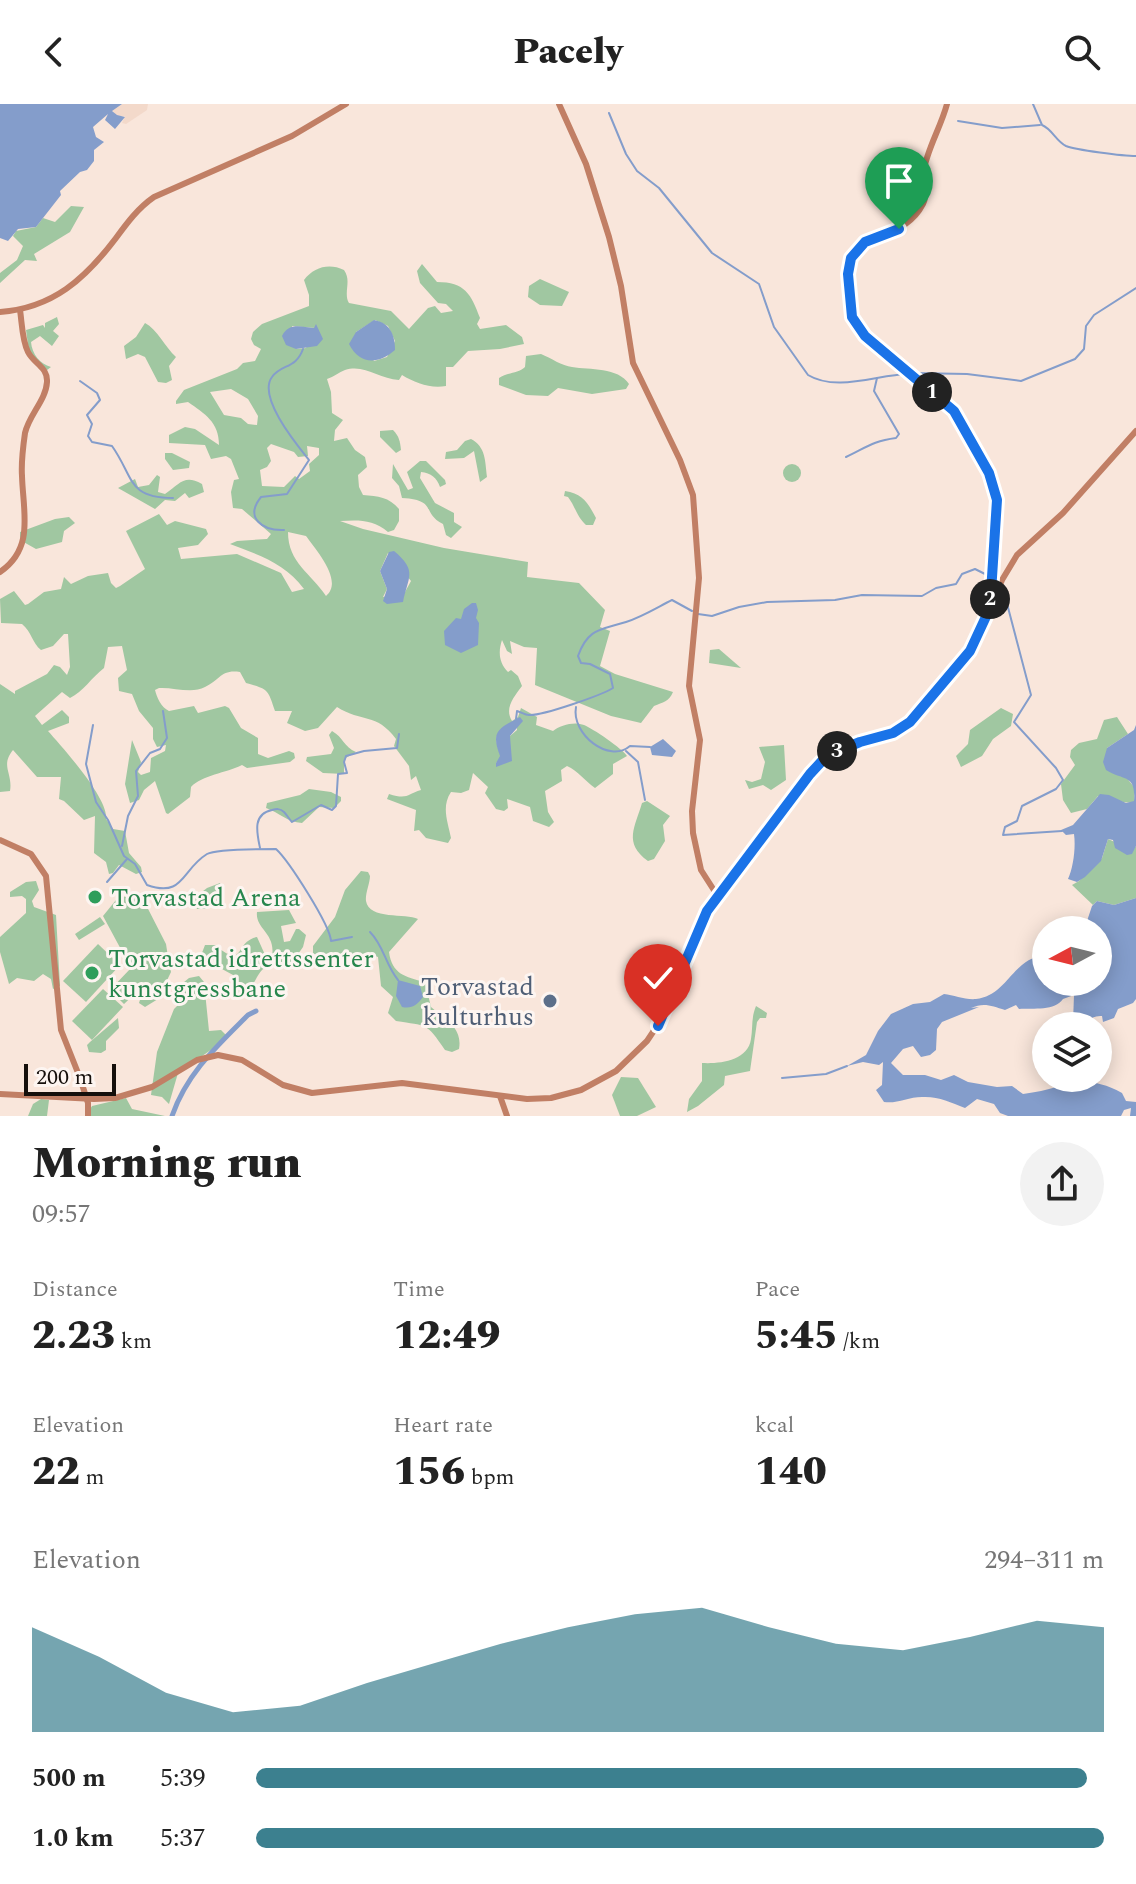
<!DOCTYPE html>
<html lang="en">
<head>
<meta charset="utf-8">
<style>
  body { margin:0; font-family:Spectral,serif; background:#f2f2f2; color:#222; height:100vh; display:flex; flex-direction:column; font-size:30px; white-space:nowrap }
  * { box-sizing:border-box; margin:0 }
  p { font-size:26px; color:#767676 }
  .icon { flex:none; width:44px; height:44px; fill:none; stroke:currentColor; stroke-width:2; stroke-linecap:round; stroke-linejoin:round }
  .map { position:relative; height:1012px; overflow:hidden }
  .drawer { display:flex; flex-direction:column; background:#fff; flex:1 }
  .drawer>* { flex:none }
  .needle { width:52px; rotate:263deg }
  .fabs { position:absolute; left:1032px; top:812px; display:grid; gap:16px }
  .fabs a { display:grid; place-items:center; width:80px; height:80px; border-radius:50%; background:#fff; box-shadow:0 4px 20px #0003; font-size:40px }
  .scale { position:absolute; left:24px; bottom:20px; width:92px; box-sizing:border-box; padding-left:8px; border:4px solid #150f0b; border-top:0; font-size:22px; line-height:28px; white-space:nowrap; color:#150f0b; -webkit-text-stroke:6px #fdf5f1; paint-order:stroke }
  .pin { position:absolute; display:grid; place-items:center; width:68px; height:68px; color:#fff; margin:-82px -34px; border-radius:50% 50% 50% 0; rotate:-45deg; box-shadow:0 0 8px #0007 }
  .pin .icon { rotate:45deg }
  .km { position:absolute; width:40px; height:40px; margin:-20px; border-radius:50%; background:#222; color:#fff; font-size:22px; line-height:40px; text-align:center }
  .round { display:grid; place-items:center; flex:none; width:84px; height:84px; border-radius:42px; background:#f2f2f2 }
  .summary { display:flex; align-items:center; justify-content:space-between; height:136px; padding:0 32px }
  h1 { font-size:44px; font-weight:800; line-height:60px }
  .stats { display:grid; grid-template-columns:repeat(3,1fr); gap:12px; height:136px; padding:8px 32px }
  .stats div { display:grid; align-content:center }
  .stats b { font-size:40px; font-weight:800 }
  .stats small { font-size:22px; font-weight:400 }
  .stats p { font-size:22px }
  .chart { height:224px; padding:16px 32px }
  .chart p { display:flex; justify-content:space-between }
  .chart svg { width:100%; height:144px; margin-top:8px; fill:#3c808f; opacity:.7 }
  ul { padding:0 32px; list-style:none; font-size:26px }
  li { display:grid; grid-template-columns:128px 96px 1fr; align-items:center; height:60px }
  li i { height:20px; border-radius:10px; background:#3c808f }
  header { display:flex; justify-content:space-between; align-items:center; height:104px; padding:0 32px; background:#fff; font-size:36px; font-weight:800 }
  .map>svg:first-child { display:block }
</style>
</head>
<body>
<header><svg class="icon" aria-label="back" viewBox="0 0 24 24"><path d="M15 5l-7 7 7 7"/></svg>Pacely<svg class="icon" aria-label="search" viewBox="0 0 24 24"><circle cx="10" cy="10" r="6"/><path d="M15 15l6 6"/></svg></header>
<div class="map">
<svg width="1136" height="1012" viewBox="0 0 1136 1012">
  <rect width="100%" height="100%" fill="#f9e6db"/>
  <!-- built -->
  <polygon fill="#f3d9ca" points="122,0 148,0 147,6 126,20 122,19 125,12 117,12 112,6"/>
  <!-- green -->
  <g fill="#a0c7a1" fill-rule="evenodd">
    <polygon points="71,102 84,103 70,128 34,150 37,157 25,156 0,179 0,169 17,156 23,142 13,132 16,127 36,123 43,114 55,118"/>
    <path d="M422 160 437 178C465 178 471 190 480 214L477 220 480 225 506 221 522 233 524 240 500 245 468 247 453 263H446V282C431 285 415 279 402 271L399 276C379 275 365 260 345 266 339 268 334 273 327 275L331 288 332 309 343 316 335 326 334 337 347 334 355 346 365 353 367 363 358 371 359 383 363 391C378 392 389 393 399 405V417L394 426 388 428C373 415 358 416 340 417L363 425 444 444 528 458 527 473 579 479 605 506 600 523 610 527 600 562 615 570 673 588C669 598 663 598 654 602L641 619 611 612 535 581 537 544 524 543 510 537 512 550 507 547 502 536C498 548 499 559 508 568L511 566 518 572 522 582C514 593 504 604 512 617L518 613 521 604 537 613 536 621 553 627C560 621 575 617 584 621 592 624 623 645 627 652L613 660V670L595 684C585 677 578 667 567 662L561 666 562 677 545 687 548 708 554 718 549 723 533 717 530 703 507 695 508 704 504 707 496 705 485 689 488 683 473 669 469 686 461 689 451 688C441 703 448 718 451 734L448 739 426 734 419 726 414 727 416 706 387 695 389 690C408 696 407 690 421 686L416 672 411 676 409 662 394 642 396 635C376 608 362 619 337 603L318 624 305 627 287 619 292 607H275C268 586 269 585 246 579L240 568C221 565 220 576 205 583 192 590 173 583 159 584L155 586C157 594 161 603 169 607L194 602 198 609 225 602 229 604 241 624 258 634V650L268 654 289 647 294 649 295 654 290 658 247 664 242 661C226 669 202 671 191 683L190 693 168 710 166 709 155 677 144 686 139 696 130 699 125 680 132 636 141 658 138 668 141 671 150 668 151 654 165 647 166 641 157 643 153 635V624L139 607 132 590 119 587 118 574 127 566 122 542 108 543 104 564C92 573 83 588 70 594L62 588 35 612 42 621 62 606 69 613V619L48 627C63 644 109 695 106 715L113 725 125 727 129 749 141 763 142 768 136 770 119 761 113 769 109 770 106 758 94 749 95 712 84 716 64 697 59 695 61 673H37L13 646C0 662 13 669 10 687L0 688V580L15 590V587L47 570 54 561 60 563 67 571 70 563 68 530H64L53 542 41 546C32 539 32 528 22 520L1 519 0 495 14 487 25 501 28 500 44 488 61 485 64 473 71 480 88 472 108 469 111 479 116 484 120 482 145 465 126 427 159 410 167 421 175 417 206 425 208 430 198 441 178 444 181 455 237 450 281 469 292 488 304 485C285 459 259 451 230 440L237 437 267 435 271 430 242 405 233 404 231 388 234 376 239 375 231 355 226 352 211 355 205 341 169 339V331L185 323 195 325 219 341C219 318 205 310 188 298L176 300V297L184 286 237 265 243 259 255 257 261 245 254 241 251 235 253 228 262 220 309 202V191L304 176C314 163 329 159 344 166 352 177 343 189 349 199L391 207 409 225 428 204 435 202 441 209 453 207 446 200 438 199 420 179 417 167ZM375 216 388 222 395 237 387 253 374 257 356 228ZM292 222 315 224 306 244 296 245ZM231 285 248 295 258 312 257 321 248 320 241 314 224 311 210 288ZM271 340 294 348 298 353 308 352 307 342 319 344V351L309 360 310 367 299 375 295 372 284 383 262 382 260 366 267 363 271 357 267 344ZM288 428 306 432C316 446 344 477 326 492 311 469 288 459 288 428ZM388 449 411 477 405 488 383 493 387 485 380 467ZM516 615 517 626 510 632 509 646 496 659 501 653C492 628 496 630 516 615Z"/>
    <polygon points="540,175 569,188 562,202 540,201 528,193 529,182"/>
    <path d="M57 213 59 220 53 227 59 232 52 242 40 232 31 238C32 250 40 260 51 263L47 266 29 248 26 226 43 221 45 224V219Z"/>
    <path d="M145 219C157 225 165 243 176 253L169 262 172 276 166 279 158 278 145 253 138 250 126 255 124 242 136 233Z"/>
    <path d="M541 250C551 254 562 262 572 263 590 266 618 263 629 280L626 285 592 290 558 284 548 292 526 291 499 281V274C507 268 518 270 525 263L526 252Z"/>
    <path d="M393 326C399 332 400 337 401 346L396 349 380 333V327Z"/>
    <path d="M471 335C486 343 485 357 487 373L480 378 474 347 464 354 445 355 446 348 457 346 465 337Z"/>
    <polygon points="165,349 172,349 190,358 189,364 173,366 165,355"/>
    <path d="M420 357H426L445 376 446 380 440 383C437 374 431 369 421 368L420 374 435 399 454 409V418L462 423 451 434 446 431 443 420C421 409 438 396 402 394L399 382 392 374 393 360 408 386 413 384 407 368Z"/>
    <circle cx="792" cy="369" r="9"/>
    <path d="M157 371 160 373 158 388 165 390C180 380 184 370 202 380L204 388 189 394 185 389 175 397 165 396 155 405 118 384 135 375 138 383 149 381Z"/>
    <path d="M565 387C583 390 588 399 596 414L593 421H586C577 413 575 402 568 393L564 392Z"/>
    <polygon points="69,413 75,419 64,427 62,438 36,445 20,436 20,428 55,415"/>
    <polygon points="719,545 741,564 709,559 710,546"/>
    <polygon points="1001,604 1013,610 1011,622 993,635 982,652 961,663 956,652 968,640 970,626"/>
    <path d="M1117 613 1128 630 1107 644 1120 672 1126 673 1134 683V698C1121 701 1111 692 1098 692L1087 705 1071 709 1063 696 1061 680 1075 661 1070 653 1071 646 1079 639 1097 635 1104 616Z"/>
    <path d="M332 627C343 633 344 643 356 648L344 655V670L323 669 306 657 307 653 331 650 334 644 329 631Z"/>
    <polygon points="784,641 786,676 771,686 763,681 749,685 745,676 752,678 761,675 765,658 759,643"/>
    <path d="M309 685 331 688 341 693V697L334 704 319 703 302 719C287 718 280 709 266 704L267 699 300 691Z"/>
    <path d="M647 697 670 712 663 721 665 737 654 755 648 757C623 739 635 723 642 699Z"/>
    <polygon points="1108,735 1133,746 1136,742 1136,794 1114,801 1097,797 1093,801 1072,781 1079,777 1102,754"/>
    <path d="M361 767 368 768 370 772C370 779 365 790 366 797 369 816 406 809 418 815L389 848C392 870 405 873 425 878L431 903C444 915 463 923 459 945L452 948 445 946C426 918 427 922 396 917L388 909 393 893 381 882 378 853C356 845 334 865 313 849V842L335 813 345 786Z"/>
    <polygon points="36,777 39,786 32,797 34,803 56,811 60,882 53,885 51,875 43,870 34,877 17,874 9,880 0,848 0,833 26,809 26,795 22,792 10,793 10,788 26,778"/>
    <polygon points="220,779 222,784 221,796 205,805 197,805 193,795 207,784"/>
    <polygon points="126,792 138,794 145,799 166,840 168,853 164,860 170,864 171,868 158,895 145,903 139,899 145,880 124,900 110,886 131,864 103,812 116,796"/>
    <path d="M289 806 296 819 281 822 284 838 290 837 296 825H299L306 831 303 843 289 863 280 857C250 860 259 896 231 894L229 889 235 877 233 871 222 865 217 855 207 858 200 854 205 841H215C246 867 233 838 257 833L266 853 272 852C276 829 255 825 257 808Z"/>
    <polygon points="100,813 105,820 79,836 75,830"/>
    <polygon points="98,840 120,861 86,898 63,877"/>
    <polygon points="199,872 204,878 209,927 221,926 227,932 215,943 178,969 169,1000 162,993 151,991 157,948 174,905 179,900 178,883 189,874"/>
    <polygon points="103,885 123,903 92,936 72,917"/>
    <path d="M756 902 767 909 766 914H760L757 918 750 967 725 972 724 981 698 1002 687 1008 689 995 702 977V959C719 960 748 957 751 935 753 923 751 914 756 902Z"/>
    <polygon points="118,914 119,924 106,937 106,946 101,949 89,948 87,941 90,938"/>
    <polygon points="621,973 638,974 656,1003 637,1012 620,1012 612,991"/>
    <polygon points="126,994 132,1005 165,1012 86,1012 92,1002"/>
    <polygon points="41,995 49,996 47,1012 28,1012 33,1000"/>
  </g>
  <!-- water -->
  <g fill="#849dcb">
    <polygon points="0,0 122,0 112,7 117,11 125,13 115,25 105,16 108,10 93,23 96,33 104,38 94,46 94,57 87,66 80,68 60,87 61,91 36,123 18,125 8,137 0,134"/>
    <path d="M374 216C390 219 395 231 395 246 379 260 360 262 349 240L356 228Z"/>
    <path d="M316 220 323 235 317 242 296 245 286 241 282 232C289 218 301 223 314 224Z"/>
    <path d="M394 447C418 467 408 473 403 498L387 500 383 497 387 485 380 467 389 448Z"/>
    <polygon points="472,499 476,499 478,506 476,514 479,519 478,541 461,549 445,541 444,527 456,514 461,515 464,505"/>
    <path d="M520 613 523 617 510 632 512 657 496 663V659L500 652C491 628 497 625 520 613Z"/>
    <path d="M1136 621V742L1132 750 1127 751 1115 744 1113 736 1108 735 1101 757 1085 773 1077 778 1068 775C1073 764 1076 744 1074 730L1066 731 1061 726 1073 721 1100 690 1109 691 1126 699 1134 697C1136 670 1124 677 1106 666L1103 658 1107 644 1134 626Z"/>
    <polygon points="663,635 676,647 672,653 652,651 650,643"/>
    <path d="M1136 794V895L1133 899 1118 905 1114 914 1103 918 1102 912C1091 911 1084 922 1073 918L1074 891 1063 895C1055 907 1034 904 1019 905L1016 901 1005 906C992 902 984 898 971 904L979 903 942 918 937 925 936 946 930 951 921 953 913 942 903 945 891 959 903 971H925L941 976 954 971 968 978 997 983 1012 982 1023 990C1064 986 1079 966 1122 989L1126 997 1136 998V1012H1130L1131 1004 1124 1006 1121 1012H1008L1000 1009 994 1000 977 995 965 1004C950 998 938 992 922 993 908 993 897 1000 884 998L876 986 882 981 883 958 879 961 863 958 847 962 866 951 878 927 891 910 913 900 930 898 944 890C954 891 965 896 976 895 1008 892 1014 851 1046 852V878H1051L1056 888 1068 890 1083 879 1098 878V874L1107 862 1105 857 1098 858V826H1084L1092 802 1097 797 1114 801Z"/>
    <path d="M398 876 420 882 423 893C417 901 412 905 402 903L396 892Z"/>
  </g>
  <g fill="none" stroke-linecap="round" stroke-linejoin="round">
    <!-- stream -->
    <g stroke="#849dcb" stroke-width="2">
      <path d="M1033 0 1042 21C1052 25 1056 37 1066 42 1076 46 1123 52 1136 52"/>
      <path d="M609 9 626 50 637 67 659 84 712 149 759 180 774 223 808 271C836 288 877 271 907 270"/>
      <polyline points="958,17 1002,24 1040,21"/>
      <polyline points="913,269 967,270 1021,277 1075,255 1084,245 1086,222 1094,211 1136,184"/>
      <path d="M80 277 97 289 100 296 87 311 92 320 88 332 92 338 112 342C134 373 127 394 173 394"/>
      <path d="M846 353C867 343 873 337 896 334L899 330 874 287 877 274"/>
      <path d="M284 426C263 427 244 414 261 393L287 390 309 356C297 341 257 293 272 273 281 260 296 265 303 245"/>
      <polyline points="994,481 998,489 1005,492 1031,591 1014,618 1056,664 1063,676 1056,685 1022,702 1017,717 1005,723 1003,731 1062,727"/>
      <polyline points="698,510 712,512 739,503 767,498 835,496 862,491 922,492 936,484 956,480 962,470 975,465 989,472"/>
      <path d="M576 603C571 630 609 660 630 642L650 643"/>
      <path d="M516 615 517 607C521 608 525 611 529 611 542 612 602 591 613 584L610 570 590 560 581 559 578 552C588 524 601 526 626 518 642 513 658 503 672 496L692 507"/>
      <path d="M93 621 86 660 96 698 108 716 124 752 135 760 147 781C184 794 181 766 207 750 216 745 264 745 276 745 289 757 330 821 331 837L352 833"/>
      <polyline points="626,647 638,658 645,696"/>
      <polyline points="122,742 128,712 138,692 136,667 150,649 160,645 167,634 163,607"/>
      <path d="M260 744C257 729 252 710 272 706 276 705 280 704 284 708 287 711 289 715 292 718L321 701 332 706 336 702 338 670 347 669 344 658 346 652 364 647 397 644 399 630"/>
      <polyline points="107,778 127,755"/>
      <path d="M370 828C384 842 385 860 398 876"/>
      <polyline points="782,974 826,970 847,962"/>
    </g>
    <!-- river -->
    <path stroke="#849dcb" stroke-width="5" d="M172 1012C187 969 217 942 248 911L256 907"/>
    <!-- secondary -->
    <g stroke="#c17f65" stroke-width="6">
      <polyline points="559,0 586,60 609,133 621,182 633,259 680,356 693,391 699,474 689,582 700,636 692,707 693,729 701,766 717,791"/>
      <path d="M947 0C941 23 926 47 923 70 922 81 928 90 923 100 900 145 843 119 849 184 850 198 851 212 858 225L954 307 992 377 997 396 990 503"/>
      <path d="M0 208C53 204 85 175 116 134 127 119 138 104 154 93L292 32 346 0"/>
      <path d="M0 468C35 444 23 408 22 372 21 358 23 343 25 329 29 311 46 296 47 278 48 263 34 260 28 248 22 236 22 219 20 206"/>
      <polyline points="0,736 31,750 46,772 61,926 80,974 88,999 88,1012"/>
      <polyline points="0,990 94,995 115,994 152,983 197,956 218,951 242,956 283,981 312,989 402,979 527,995 551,994 581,986 616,967 647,937 661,916 707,807 813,666 827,654 847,643 899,626 920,608 975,539 1002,476 1017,451 1063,409 1136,327"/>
      <polyline points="500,992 507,1012"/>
    </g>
  </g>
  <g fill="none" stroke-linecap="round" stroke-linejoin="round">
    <!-- route casing -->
    <g stroke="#fff" stroke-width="16">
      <polyline id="route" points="658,922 707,807 810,670 822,657 838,647 860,638 893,629 910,618 970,547 990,504 997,396 989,369 954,307 865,232 852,213 848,170 851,154 865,138 899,125"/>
    </g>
    <!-- route -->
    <use href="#route" stroke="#1a73e8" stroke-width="10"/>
  </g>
  <!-- markers -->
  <g fill="#2e9e5b" stroke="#fdf5f1" stroke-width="3">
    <circle cx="95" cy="793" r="8"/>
    <circle cx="92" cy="869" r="8"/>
  </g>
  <circle fill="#5c6f8a" stroke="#fdf5f1" stroke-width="3" cx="550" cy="897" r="8"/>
  <g text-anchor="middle" stroke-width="6" stroke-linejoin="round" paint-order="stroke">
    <!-- leisure labels -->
    <g font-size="26" fill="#27864d" stroke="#fdf5f1" text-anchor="start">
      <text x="111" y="802">Torvastad Arena</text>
      <text x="108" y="863">Torvastad idrettssenter<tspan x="108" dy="30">kunstgressbane</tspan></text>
    </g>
    <!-- service labels -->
    <g font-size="26" fill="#4e5e75" stroke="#fdf5f1" text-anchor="end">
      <text x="534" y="891">Torvastad<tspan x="534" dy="30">kulturhus</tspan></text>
    </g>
  </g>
</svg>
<div class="fabs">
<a><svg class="needle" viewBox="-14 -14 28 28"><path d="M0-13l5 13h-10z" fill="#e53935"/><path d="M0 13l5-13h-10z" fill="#767676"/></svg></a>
<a><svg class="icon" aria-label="layers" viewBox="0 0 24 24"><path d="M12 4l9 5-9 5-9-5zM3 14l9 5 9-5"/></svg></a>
</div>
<div class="scale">200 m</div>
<div class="pin" style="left:899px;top:125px;background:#1e9e55"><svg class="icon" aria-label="arrive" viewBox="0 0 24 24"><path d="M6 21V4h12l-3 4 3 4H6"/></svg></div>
<div class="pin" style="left:658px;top:922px;background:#d93025"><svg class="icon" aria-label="check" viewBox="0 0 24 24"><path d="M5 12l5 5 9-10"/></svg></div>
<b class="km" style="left:932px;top:288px">1</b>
<b class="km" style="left:990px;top:495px">2</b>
<b class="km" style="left:837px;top:647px">3</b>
</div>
<section class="drawer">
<div class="summary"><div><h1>Morning run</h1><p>09:57</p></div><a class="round"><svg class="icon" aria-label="share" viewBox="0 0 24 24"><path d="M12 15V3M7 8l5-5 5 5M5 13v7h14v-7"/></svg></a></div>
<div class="stats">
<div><p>Distance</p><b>2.23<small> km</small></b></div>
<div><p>Time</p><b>12:49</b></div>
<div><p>Pace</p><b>5:45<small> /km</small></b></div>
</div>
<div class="stats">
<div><p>Elevation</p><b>22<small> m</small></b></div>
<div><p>Heart rate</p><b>156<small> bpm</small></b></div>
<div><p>kcal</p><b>140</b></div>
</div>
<div class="chart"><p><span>Elevation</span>294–311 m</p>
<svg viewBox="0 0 160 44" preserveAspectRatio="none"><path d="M0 44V12L10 21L20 32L30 38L40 36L50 29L60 23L70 17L80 12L90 8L100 6L110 12L120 17L130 19L140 15L150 10L160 12V44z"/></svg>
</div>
<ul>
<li><b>500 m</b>5:39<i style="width:98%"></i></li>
<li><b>1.0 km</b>5:37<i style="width:100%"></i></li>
</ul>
</section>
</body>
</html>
